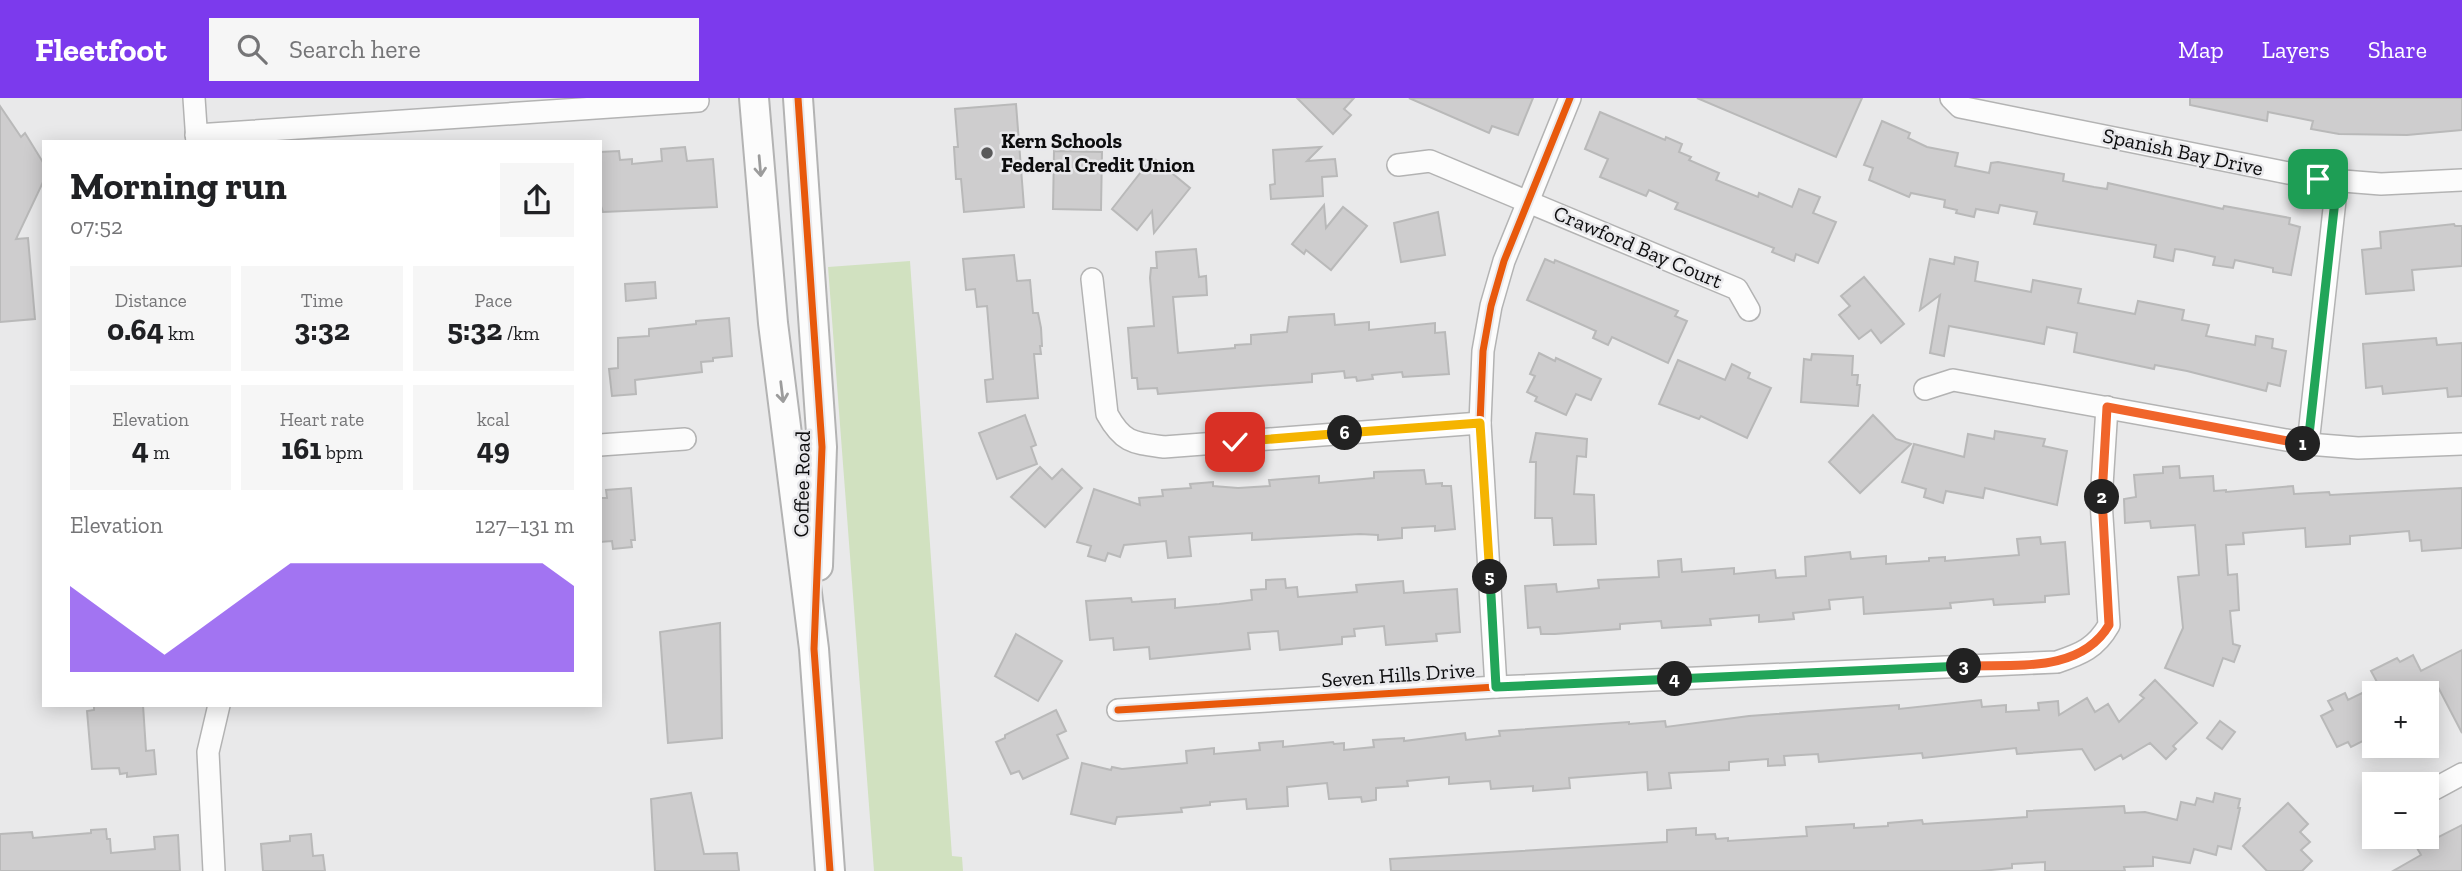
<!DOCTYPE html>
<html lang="en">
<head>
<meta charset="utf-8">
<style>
  body { margin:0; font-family:"Zilla Slab",serif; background:#f6f6f6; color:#202124; height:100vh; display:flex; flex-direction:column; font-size:26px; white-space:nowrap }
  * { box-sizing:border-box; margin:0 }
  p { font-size:23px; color:#757577 }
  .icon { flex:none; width:38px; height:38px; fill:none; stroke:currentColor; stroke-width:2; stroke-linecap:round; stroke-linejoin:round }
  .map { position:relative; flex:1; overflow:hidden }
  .panel { position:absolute; left:42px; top:42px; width:560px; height:567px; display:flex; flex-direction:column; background:#fff; border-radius:0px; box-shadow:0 4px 18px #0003 }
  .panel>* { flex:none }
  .controls { position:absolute; left:2362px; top:583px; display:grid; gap:14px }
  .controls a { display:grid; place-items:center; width:77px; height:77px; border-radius:0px; background:#fff; box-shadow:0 4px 18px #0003; font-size:35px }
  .pin { position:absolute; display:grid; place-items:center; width:60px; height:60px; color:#fff; margin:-30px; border-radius:14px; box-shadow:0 4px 10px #0006 }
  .km { position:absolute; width:35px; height:35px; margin:-18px; border-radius:50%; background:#222; color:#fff; font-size:19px; line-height:35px; text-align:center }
  .round { display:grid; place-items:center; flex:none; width:74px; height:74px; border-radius:0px; background:#f6f6f6 }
  .head { display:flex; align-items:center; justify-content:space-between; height:119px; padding:0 28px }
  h1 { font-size:38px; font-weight:700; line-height:52px }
  .figures { display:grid; grid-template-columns:repeat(3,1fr); gap:10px; height:119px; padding:7px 28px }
  .figures div { display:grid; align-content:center; border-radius:0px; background:#f6f6f6; text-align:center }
  .figures b { font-size:30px; font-weight:700 }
  .figures small { font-size:19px; font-weight:400 }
  .figures p { font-size:19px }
  .chart { height:196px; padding:14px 28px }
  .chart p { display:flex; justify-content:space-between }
  .chart svg { width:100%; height:126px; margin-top:7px; fill:#7c3aed; opacity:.7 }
  header { display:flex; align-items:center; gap:42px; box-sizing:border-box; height:98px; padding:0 35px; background:#7c3aed; color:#fff }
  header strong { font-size:33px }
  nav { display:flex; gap:38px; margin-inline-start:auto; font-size:24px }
  .search { width:490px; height:63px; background:#f6f6f6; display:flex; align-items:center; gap:18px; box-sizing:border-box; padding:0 24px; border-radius:0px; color:#757577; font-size:26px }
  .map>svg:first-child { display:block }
</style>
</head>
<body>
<header>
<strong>Fleetfoot</strong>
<div class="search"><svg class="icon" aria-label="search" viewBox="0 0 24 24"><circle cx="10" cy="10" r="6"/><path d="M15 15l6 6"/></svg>Search here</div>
<nav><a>Map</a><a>Layers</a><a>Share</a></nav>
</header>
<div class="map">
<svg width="2462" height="773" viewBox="0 0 2462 773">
  <rect width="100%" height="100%" fill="#e9e9ea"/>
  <!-- green -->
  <polygon fill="#d1e1c0" points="910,163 952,758 962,759 963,773 874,773 828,169"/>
  <!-- building -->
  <g fill="#cecdce" stroke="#b9b9b9" stroke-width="2">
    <polygon points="1297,0 1354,0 1344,11 1351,17 1333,36"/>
    <polygon points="1409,0 1533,0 1518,37 1492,28 1489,35"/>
    <polygon points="1697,0 1862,0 1836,59"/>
    <polygon points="2190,0 2462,0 2462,32 2407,37 2339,36 2311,31 2313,23 2268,14 2267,23 2190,7"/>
    <polygon points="1016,6 1024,109 964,114 961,81 956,81 954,49 958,49 955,11"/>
    <polygon points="0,8 21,39 25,35 44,66 44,82 16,141 28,140 35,221 0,224"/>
    <polygon points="1600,14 1665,42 1666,39 1682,46 1679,54 1691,59 1689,62 1719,75 1716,82 1758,99 1759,95 1792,109 1799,91 1820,99 1813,115 1836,124 1818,165 1796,156 1794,163 1772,154 1774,150 1675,111 1678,105 1649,92 1646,98 1600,79 1608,61 1585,51"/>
    <polygon points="1882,23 1910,35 1908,40 1927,49 1958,55 1955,68 1989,75 1991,65 1998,64 2064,76 2063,83 2094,89 2107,91 2108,85 2223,111 2224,108 2290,120 2289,126 2300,129 2291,177 2273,174 2273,170 2235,162 2233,170 2213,167 2215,159 2183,152 2175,151 2173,163 2154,159 2156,147 2034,126 2037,114 2000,107 1998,115 1976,111 1974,119 1956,115 1957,112 1944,109 1945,102 1911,95 1909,99 1869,82 1873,70 1864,67"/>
    <polygon points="685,49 687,63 713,61 717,109 603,114 600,105 600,54 619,53 620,62 632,61 632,66 662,63 661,51"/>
    <polygon points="1321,49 1307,63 1335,61 1337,78 1322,79 1323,98 1271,101 1270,87 1275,86 1273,52"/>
    <polygon points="1054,53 1102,54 1101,112 1053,111"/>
    <polygon points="1156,62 1190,90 1154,135 1152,113 1137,132 1112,111 1148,65 1151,68"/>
    <polygon points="1324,107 1326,130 1343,109 1367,128 1331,172 1306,152 1304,156 1292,146"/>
    <polygon points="1438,114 1445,157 1401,164 1394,125"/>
    <polygon points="2454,126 2455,128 2462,128 2462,168 2412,172 2414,192 2366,196 2362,152 2381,150 2380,134"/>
    <polygon points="1196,151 1199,179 1206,178 1207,197 1173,199 1178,255 1235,250 1235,247 1251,246 1251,237 1287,234 1289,219 1334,216 1335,227 1369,224 1369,232 1435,225 1435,235 1445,234 1449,276 1403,279 1402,274 1372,277 1373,281 1357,283 1356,279 1345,280 1344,273 1312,276 1312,284 1158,296 1157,290 1138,291 1137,280 1132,280 1128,230 1154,228 1150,180 1151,170 1157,170 1156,154"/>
    <polygon points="1014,157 1017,183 1030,182 1033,215 1038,215 1041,230 1042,248 1040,248 1041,256 1034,256 1038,300 987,304 985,282 993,281 987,208 977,209 975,191 966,192 963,161"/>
    <polygon points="1955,159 1978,164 1975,183 2031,194 2033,182 2081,191 2078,205 2135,216 2138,203 2184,212 2182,222 2209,227 2206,238 2255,247 2256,238 2273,241 2272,250 2286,253 2280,288 2268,285 2266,293 2187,273 2155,267 2154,271 2074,254 2077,235 2047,229 2044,246 1949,228 1944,258 1930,255 1940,197 1920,212 1930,161 1954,166"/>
    <polygon points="1545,161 1554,165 1555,162 1678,213 1675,218 1687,223 1668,265 1612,239 1608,247 1593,240 1596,233 1527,202"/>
    <polygon points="1864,179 1904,226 1881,245 1871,232 1859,241 1839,217 1850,208 1841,198"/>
    <polygon points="655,184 656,200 626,203 625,186"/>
    <polygon points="729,220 732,258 713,260 713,263 701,264 702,274 635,282 636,296 612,298 609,271 618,270 618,240 649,238 649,231 696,226 696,223"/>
    <polygon points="2436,240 2437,247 2462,245 2462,298 2448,299 2447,290 2383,296 2382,288 2366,290 2363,246"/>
    <polygon points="1539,255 1555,263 1556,260 1601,281 1591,302 1576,296 1566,317 1535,303 1537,299 1527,294 1535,278 1530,276"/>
    <polygon points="1812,256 1853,258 1852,277 1858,277 1857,287 1860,287 1858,308 1801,304 1804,261 1811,262"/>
    <polygon points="1678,262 1725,282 1732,266 1750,275 1748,280 1771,290 1747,340 1701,318 1699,321 1659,306"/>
    <polygon points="1025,317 1036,347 1031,349 1037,366 997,381 979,335"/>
    <polygon points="1873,317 1896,341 1911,346 1860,395 1829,364"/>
    <polygon points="1995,333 2045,341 2043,348 2067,353 2057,407 1985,390 1983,400 1946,393 1943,405 1924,399 1926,391 1902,384 1914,346 1964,359 1968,336 1994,341"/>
    <polygon points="1536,335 1587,341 1586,359 1577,358 1574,396 1594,397 1596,446 1554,447 1552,420 1535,420 1536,364 1530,364"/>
    <polygon points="2179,368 2180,380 2213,378 2214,393 2226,392 2226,394 2293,388 2294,396 2329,394 2330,397 2462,390 2462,450 2422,453 2421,442 2410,443 2409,433 2350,438 2350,446 2306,449 2305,430 2243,435 2244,446 2226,447 2228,477 2237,476 2239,512 2230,513 2233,546 2240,548 2234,564 2223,560 2213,588 2165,570 2183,530 2178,479 2199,477 2195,427 2151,430 2150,423 2125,425 2124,401 2136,399 2134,377 2163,375 2163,369"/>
    <polygon points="1040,369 1052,381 1062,371 1082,390 1045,429 1011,399"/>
    <polygon points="1424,372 1426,386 1442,385 1442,388 1451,388 1455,431 1435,433 1435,428 1402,430 1402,440 1378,442 1378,437 1360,436 1252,442 1252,435 1189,439 1191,458 1168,460 1166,443 1124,447 1120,459 1108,455 1105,463 1088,458 1091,448 1077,444 1094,391 1140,407 1139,400 1163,398 1162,392 1191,390 1190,386 1213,384 1213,388 1238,390 1270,388 1269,382 1319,378 1319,385 1374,380 1374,374"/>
    <polygon points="631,390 635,442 631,442 632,449 613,451 612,443 600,444 600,400 607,400 606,392"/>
    <polygon points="2040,439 2041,446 2065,444 2069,496 2045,498 2045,504 1994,507 1993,501 1950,505 1951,510 1864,516 1863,499 1829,502 1830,511 1793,515 1794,521 1759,524 1759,517 1710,521 1711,527 1662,530 1661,523 1620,526 1620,531 1555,536 1541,536 1540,529 1528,530 1525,488 1556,486 1557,494 1599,490 1598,482 1659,479 1658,463 1681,461 1682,474 1734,470 1734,476 1775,472 1776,480 1806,478 1805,459 1850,454 1851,461 1886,458 1886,466 1929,463 1929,460 1945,459 1945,463 2019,457 2017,441"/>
    <polygon points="1285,481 1286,490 1297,489 1298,499 1357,494 1356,487 1403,483 1404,495 1457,491 1460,534 1436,536 1437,543 1386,547 1384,528 1354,531 1355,538 1342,539 1342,546 1280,552 1278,533 1248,535 1250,551 1150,561 1149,549 1114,552 1113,540 1090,542 1086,503 1131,500 1132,504 1175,501 1175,510 1219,506 1252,502 1251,492 1266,491 1266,482"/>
    <polygon points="720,525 722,640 668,645 660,534"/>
    <polygon points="1016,536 1062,563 1038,603 995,578"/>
    <polygon points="2462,552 2462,635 2438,589 2426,595 2383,595 2371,573 2397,560 2400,564 2413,557 2421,573"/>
    <polygon points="2155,582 2197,625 2173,648 2176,651 2166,661 2150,645 2123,661 2121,657 2095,672 2082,651 2017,656 2016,650 1923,660 1922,655 1819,664 1818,656 1784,658 1785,667 1768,668 1768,661 1729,664 1729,672 1669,675 1671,690 1648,692 1647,674 1569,680 1570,690 1533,693 1533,688 1491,691 1490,683 1449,686 1449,679 1407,683 1408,688 1376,690 1376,702 1362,704 1361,699 1329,701 1327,685 1287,689 1288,708 1247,711 1246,701 1210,704 1210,707 1181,710 1182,714 1117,719 1115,726 1071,716 1082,665 1111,672 1112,669 1122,671 1187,665 1186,653 1214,650 1214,656 1260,652 1259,645 1283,643 1283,649 1333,644 1334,646 1344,645 1344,652 1374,649 1373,642 1404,640 1404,643 1465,635 1466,642 1500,638 1499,633 1629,624 1629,626 1665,623 1666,629 1749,618 1899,607 1899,611 1981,602 1982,609 2006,607 2006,614 2039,612 2038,605 2058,603 2059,617 2087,600 2095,614 2108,606 2119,624 2144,600 2140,597"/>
    <polygon points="2345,595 2348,602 2362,595 2375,619 2375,637 2351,649 2348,644 2337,649 2321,618 2333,612 2328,603"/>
    <polygon points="94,607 143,607 146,653 154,652 156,676 127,679 127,675 120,676 119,670 92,671 87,613 94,612"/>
    <polygon points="1056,612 1066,633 1057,637 1068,660 1023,681 1019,673 1011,676 996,644 1005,640 1005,637"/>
    <polygon points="2220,623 2235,634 2222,651 2207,640"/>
    <polygon points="691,695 704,756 737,755 739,773 655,773 651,701"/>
    <polygon points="2215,695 2240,701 2238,710 2240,710 2231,751 2218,748 2216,757 2194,751 2190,765 2153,759 2153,768 2124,769 2125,773 2045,773 2045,764 2012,766 2012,770 1981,773 1391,773 1390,761 1667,744 1667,732 1696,730 1696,737 1715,736 1716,741 1728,740 1728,743 1807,738 1806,729 1854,726 1854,730 1888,728 1888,725 1922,722 1923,726 2027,719 2027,713 2124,708 2125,715 2145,714 2177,722 2181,704 2195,707 2197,700 2213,704"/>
    <polygon points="2288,705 2308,726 2300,734 2310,744 2301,752 2312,763 2302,773 2267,773 2243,748"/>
    <polygon points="2462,727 2462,773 2393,773 2421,757 2417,750"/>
    <polygon points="106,731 107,741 110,741 111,755 155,751 154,739 178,737 180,773 0,773 0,736 32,734 33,740 91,735 91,732"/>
    <polygon points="311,736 313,758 323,757 325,773 263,773 261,746 290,743 290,738"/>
  </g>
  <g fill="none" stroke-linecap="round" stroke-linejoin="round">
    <!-- street casing -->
    <g stroke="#b3b3b3" stroke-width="24">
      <g id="street">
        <polyline points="194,0 197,44"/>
        <polyline points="1951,0 1960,9 2318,81 2381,86 2462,82"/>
        <polyline points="196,37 698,3"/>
        <polyline points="1398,67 1430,63 1737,191 1749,212"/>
        <path d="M1092 181 1107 316C1123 345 1133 345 1164 349L1480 325"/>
        <polyline points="1925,291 1953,282 2308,346 2358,350 2462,346"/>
        <polyline points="2308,346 2337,84"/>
        <polyline points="600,347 685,341"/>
        <polyline points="1496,589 1480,325 1483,253 1491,208 1504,163 1570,0"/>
        <path d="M1118 612 1496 589 2057 564C2081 556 2096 550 2109 527L2101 403 2107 309"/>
        <polyline points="2427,695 2462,676"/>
        <polyline points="214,773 208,654 219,607"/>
      </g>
    </g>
    <!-- secondary casing -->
    <g stroke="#b3b3b3" stroke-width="32">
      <g id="secondary">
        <polyline points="754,0 773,225 814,551 830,773"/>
        <polyline points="798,0 822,349 818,468"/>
      </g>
    </g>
    <!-- street -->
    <use href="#street" stroke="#fcfcfc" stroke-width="21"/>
    <!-- secondary -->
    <use href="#secondary" stroke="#fcfcfc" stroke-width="28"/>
    <!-- cycleway casing -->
    <g stroke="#e8e8eb" stroke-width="11">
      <g id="cycleway">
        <polyline points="798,0 822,349 814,551 830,773"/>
        <polyline points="1496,589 1480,325 1483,253 1491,208 1504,163 1570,0"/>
        <path d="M1118 612 1496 589 2057 564C2081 556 2096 550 2109 527L2101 403 2107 309"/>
      </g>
    </g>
    <!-- cycleway -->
    <use href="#cycleway" stroke="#e8590c" stroke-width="7"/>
  </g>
  <!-- one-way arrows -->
  <defs><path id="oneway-shaft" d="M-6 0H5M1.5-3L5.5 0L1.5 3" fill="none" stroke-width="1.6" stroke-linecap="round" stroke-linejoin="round" transform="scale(1.75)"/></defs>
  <g stroke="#9c9c9c">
    <use href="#oneway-shaft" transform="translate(760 68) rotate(85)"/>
    <use href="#oneway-shaft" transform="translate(782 294) rotate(83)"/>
  </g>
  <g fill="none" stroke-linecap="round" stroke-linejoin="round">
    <!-- split-1 casing -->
    <g stroke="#fff" stroke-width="14">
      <polyline id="split-1" points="2303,346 2308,346 2337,84 2318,81"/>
    </g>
    <!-- split-2 casing -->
    <g stroke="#fff" stroke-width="14">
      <polyline id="split-2" points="2102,399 2107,309 2303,346"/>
    </g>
    <!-- split-3 casing -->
    <g stroke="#fff" stroke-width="14">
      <path id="split-3" d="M1964 568C2014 566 2080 576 2109 527L2102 399"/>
    </g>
    <!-- split-4 casing -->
    <g stroke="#fff" stroke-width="14">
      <polyline id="split-4" points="1675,581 1964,568"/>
    </g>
    <!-- split-5 casing -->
    <g stroke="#fff" stroke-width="14">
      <polyline id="split-5" points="1490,479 1496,589 1675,581"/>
    </g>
    <!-- split-6 casing -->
    <g stroke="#fff" stroke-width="14">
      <polyline id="split-6" points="1345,335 1480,325 1490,479"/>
    </g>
    <!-- split-7 casing -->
    <g stroke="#fff" stroke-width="14">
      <polyline id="split-7" points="1235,344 1345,335"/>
    </g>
    <!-- split-1 -->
    <use href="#split-1" stroke="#22a559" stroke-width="9"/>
    <!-- split-2 -->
    <use href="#split-2" stroke="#f0652b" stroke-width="9"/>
    <!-- split-3 -->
    <use href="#split-3" stroke="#f0652b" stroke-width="9"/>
    <!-- split-4 -->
    <use href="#split-4" stroke="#22a559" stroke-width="9"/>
    <!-- split-5 -->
    <use href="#split-5" stroke="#22a559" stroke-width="9"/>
    <!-- split-6 -->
    <use href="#split-6" stroke="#f5b400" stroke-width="9"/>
    <!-- split-7 -->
    <use href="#split-7" stroke="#f5b400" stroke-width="9"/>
  </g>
  <!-- markers -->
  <circle fill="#59595a" stroke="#e8e8eb" stroke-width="2.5" cx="987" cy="55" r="7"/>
  <g text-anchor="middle" stroke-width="5" stroke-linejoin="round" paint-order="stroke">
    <!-- poi labels -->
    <g font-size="21" font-weight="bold" fill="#0c0c0d" stroke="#e8e8eb" text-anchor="start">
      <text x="1001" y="50">Kern Schools<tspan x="1001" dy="24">Federal Credit Union</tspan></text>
    </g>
    <!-- street labels -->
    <g font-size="21" fill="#0c0c0d" stroke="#e8e8eb">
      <text transform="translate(2183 54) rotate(12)" y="7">Spanish Bay Drive</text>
      <text transform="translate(1638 149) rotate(23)" y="7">Crawford Bay Court</text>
      <text transform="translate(802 386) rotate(-89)" y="7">Coffee Road</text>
      <text transform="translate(1398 577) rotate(-4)" y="7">Seven Hills Drive</text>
    </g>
  </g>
</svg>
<div class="controls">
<a>+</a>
<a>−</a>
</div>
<div class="pin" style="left:2318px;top:81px;background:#1e9e55"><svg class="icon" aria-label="arrive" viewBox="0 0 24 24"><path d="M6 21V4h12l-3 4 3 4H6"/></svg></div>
<div class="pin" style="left:1235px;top:344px;background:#d93025"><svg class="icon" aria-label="check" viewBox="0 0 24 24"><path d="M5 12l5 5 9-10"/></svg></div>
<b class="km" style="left:2303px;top:346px">1</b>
<b class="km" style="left:2102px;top:399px">2</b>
<b class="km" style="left:1964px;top:568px">3</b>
<b class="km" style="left:1675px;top:581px">4</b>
<b class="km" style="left:1490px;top:479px">5</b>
<b class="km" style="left:1345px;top:335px">6</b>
<section class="panel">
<div class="head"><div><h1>Morning run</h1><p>07:52</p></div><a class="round"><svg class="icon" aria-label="share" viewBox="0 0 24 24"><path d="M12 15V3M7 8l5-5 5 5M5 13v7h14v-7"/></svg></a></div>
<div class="figures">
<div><p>Distance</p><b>0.64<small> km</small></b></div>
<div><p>Time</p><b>3:32</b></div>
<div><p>Pace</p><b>5:32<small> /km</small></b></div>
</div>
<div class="figures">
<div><p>Elevation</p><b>4<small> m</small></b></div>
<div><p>Heart rate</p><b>161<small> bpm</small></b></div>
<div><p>kcal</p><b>49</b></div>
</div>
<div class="chart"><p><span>Elevation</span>127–131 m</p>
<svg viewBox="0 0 160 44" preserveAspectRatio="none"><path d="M0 44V14L10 22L20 30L30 38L40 30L50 22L60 14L70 6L80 6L90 6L100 6L110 6L120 6L130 6L140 6L150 6L160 14V44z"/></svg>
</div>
</section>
</div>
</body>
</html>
